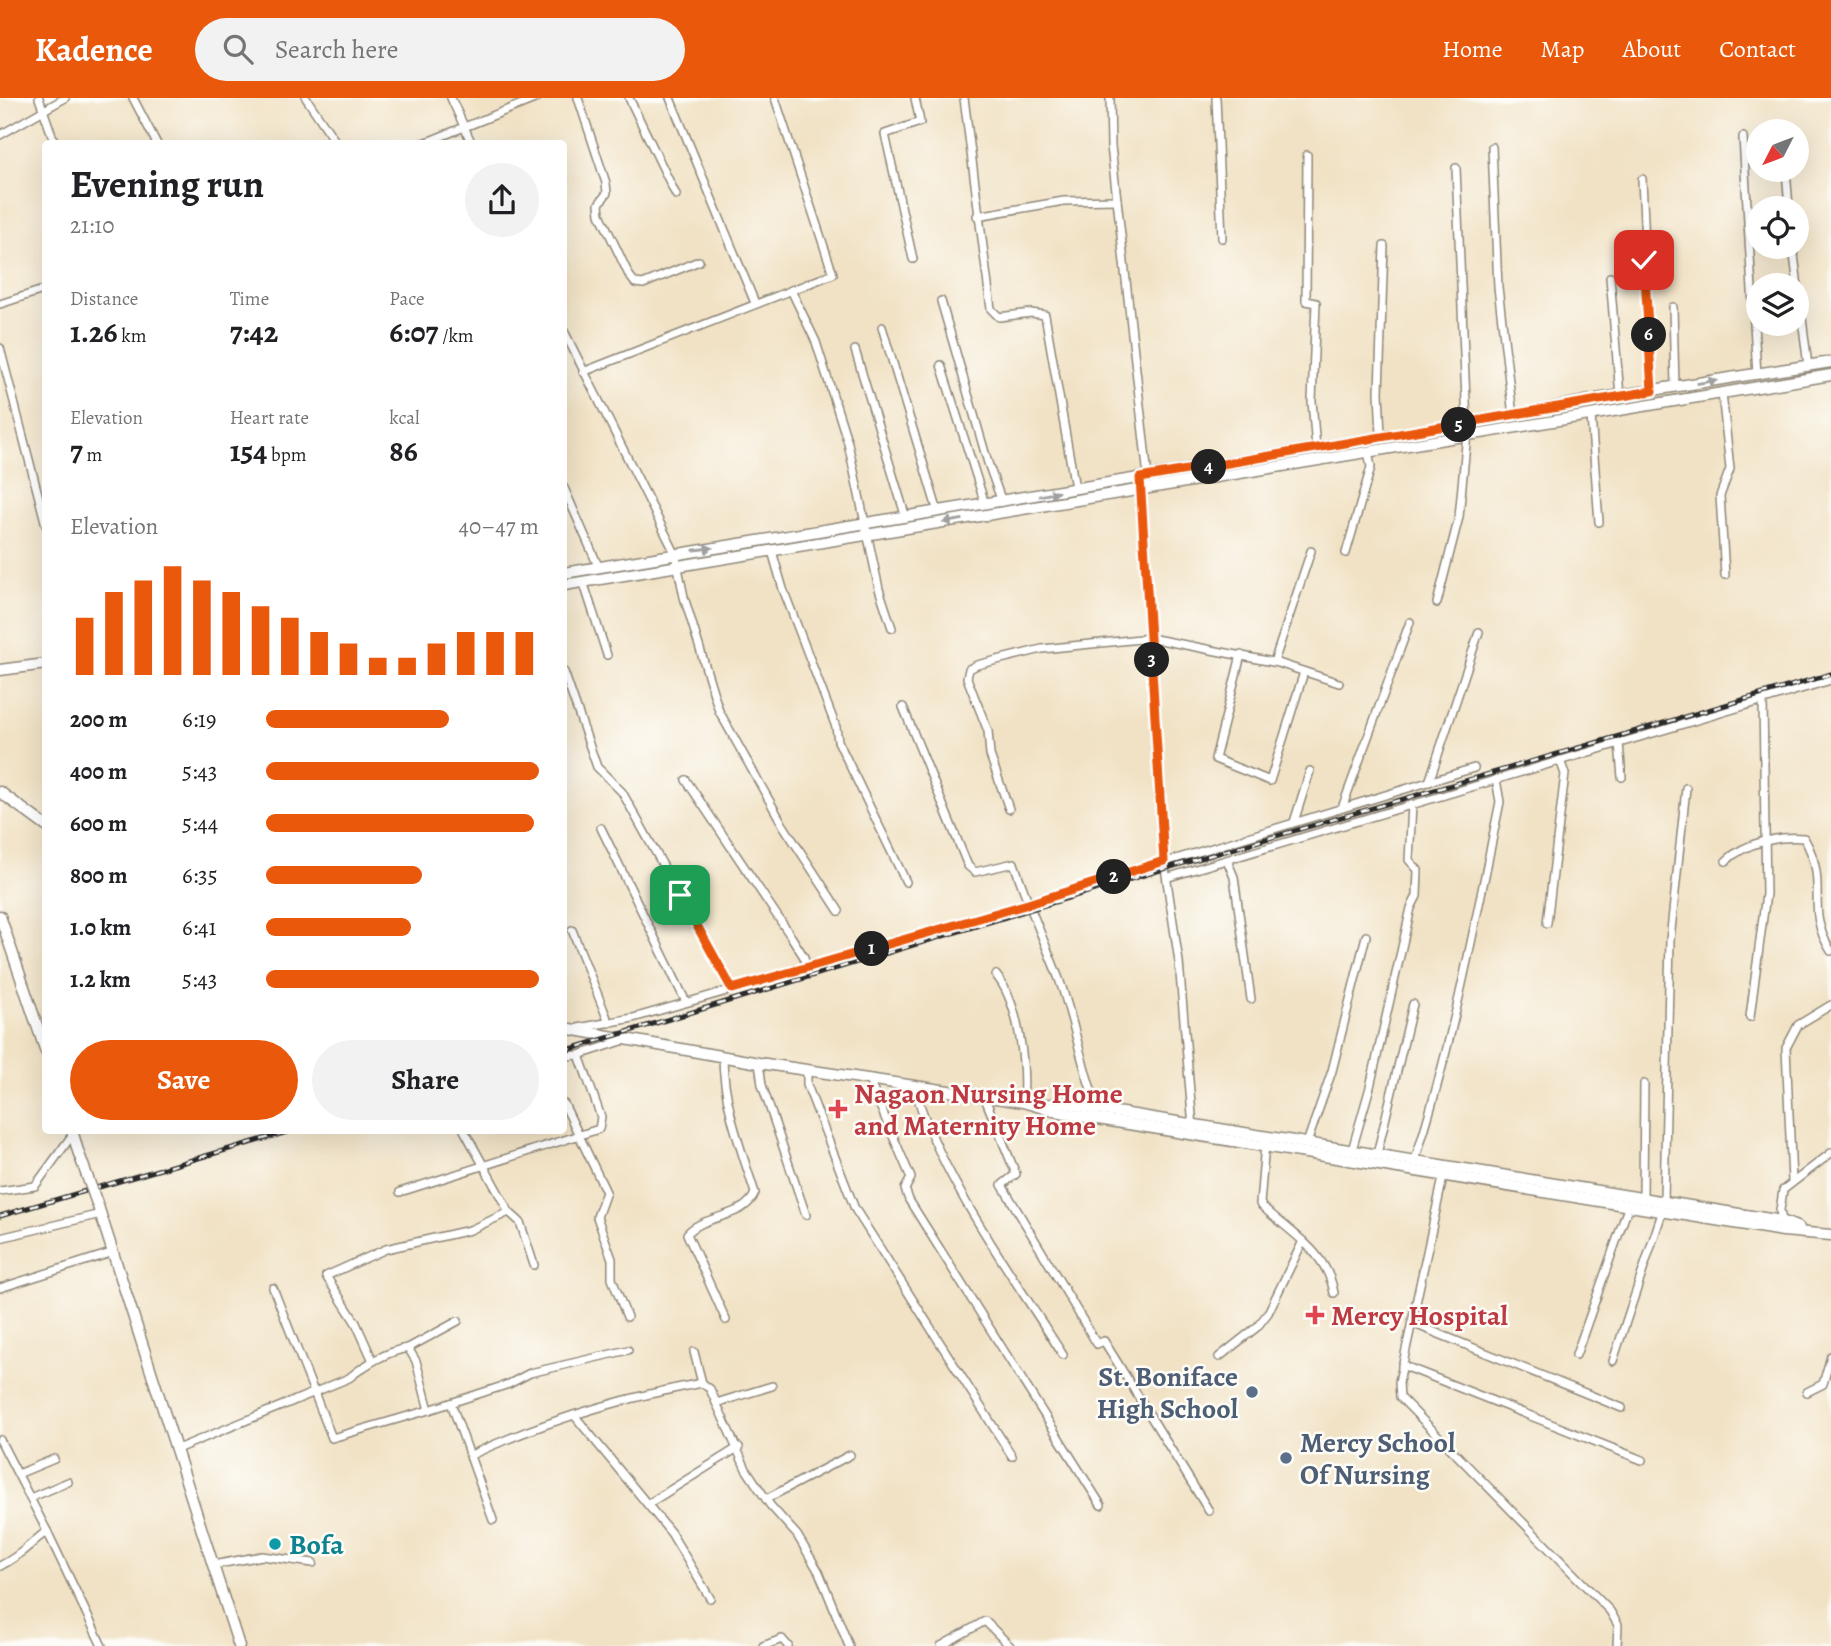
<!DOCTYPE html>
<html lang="en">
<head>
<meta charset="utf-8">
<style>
  body { margin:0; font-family:Alegreya,serif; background:#f2f2f2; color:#202124; height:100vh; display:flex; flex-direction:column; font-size:26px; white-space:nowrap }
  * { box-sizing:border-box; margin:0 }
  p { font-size:23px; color:#757577 }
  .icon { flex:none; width:38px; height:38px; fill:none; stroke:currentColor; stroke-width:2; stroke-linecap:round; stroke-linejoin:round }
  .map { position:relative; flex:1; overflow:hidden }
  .sheet { position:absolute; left:42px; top:42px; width:525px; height:994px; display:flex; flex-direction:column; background:#fff; border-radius:7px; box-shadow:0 7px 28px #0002 }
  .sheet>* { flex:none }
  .needle { width:46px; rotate:228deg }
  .controls { position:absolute; left:1746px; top:21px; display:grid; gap:14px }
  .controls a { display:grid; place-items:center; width:63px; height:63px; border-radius:50%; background:#fff; box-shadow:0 7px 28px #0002; font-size:35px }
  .pin { position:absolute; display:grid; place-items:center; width:60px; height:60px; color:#fff; margin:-30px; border-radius:14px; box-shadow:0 4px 10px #0006 }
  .km { position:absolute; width:35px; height:35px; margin:-18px; border-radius:50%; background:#222; color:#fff; font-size:19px; line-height:35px; text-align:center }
  .round { display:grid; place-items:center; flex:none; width:74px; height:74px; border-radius:37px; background:#f2f2f2 }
  .summary { display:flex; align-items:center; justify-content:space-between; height:119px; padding:0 28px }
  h1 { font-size:38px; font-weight:600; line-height:52px }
  .metrics { display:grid; grid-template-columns:repeat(3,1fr); gap:10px; height:119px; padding:7px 28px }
  .metrics div { display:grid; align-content:center }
  .metrics b { font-size:30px; font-weight:600 }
  .metrics small { font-size:19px; font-weight:400 }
  .metrics p { font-size:19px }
  .chart { height:196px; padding:14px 28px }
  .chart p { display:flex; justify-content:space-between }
  .chart svg { width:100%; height:126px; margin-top:7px; stroke:#ea580c; stroke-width:6 }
  .cta { display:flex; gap:14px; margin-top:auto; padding:14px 28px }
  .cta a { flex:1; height:80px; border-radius:42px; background:#ea580c; color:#fff; font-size:28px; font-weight:600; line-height:80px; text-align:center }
  .cta a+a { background:#f2f2f2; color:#202124 }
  ul { padding:0 28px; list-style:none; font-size:23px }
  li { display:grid; grid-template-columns:112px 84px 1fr; align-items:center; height:52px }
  li i { height:18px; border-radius:9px; background:#ea580c }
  header { display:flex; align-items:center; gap:42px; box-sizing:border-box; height:98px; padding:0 35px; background:#ea580c; color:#fff }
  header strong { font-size:33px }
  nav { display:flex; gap:38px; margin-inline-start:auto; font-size:24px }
  .search { width:490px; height:63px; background:#f2f2f2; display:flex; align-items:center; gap:18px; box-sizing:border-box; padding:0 24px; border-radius:38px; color:#757577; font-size:26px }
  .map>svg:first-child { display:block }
</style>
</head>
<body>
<header>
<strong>Kadence</strong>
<div class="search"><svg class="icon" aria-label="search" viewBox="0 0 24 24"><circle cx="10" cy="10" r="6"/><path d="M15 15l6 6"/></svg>Search here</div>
<nav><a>Home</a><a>Map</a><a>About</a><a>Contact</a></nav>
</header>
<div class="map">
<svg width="1831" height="1548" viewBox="0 0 1831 1548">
  <rect width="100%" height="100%" fill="#fdfcf7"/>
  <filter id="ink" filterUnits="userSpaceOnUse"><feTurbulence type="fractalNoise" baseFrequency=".0143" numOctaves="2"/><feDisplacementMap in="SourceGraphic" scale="14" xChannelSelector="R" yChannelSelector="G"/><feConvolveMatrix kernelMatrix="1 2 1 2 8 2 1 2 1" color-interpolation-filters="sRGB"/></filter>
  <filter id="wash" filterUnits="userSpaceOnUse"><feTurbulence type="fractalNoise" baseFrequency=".00686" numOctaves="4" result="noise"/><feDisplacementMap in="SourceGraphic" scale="28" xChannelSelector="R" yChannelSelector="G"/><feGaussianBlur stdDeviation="1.57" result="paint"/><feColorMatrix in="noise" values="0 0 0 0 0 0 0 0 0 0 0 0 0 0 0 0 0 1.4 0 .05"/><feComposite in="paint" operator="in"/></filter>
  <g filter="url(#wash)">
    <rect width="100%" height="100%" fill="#f1e2c5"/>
  </g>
  <g filter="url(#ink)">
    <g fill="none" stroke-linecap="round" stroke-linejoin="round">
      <!-- minor casing -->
      <g stroke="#8e8678" stroke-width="10">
        <g id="minor">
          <polyline points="39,0 55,46"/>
          <polyline points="133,0 157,46"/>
          <polyline points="306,0 337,46"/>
          <polyline points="451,0 472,46"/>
          <polyline points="578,0 606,85 607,95 599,106 600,116 629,177 635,185 643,186 699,163"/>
          <polyline points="629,0 676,97"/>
          <polyline points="670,0 755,205"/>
          <polyline points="964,0 991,211 999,219 1031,215 1045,217 1075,390"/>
          <polyline points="1110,0 1111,48 1148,379"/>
          <polyline points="1216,0 1222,140"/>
          <polyline points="0,37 65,0"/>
          <polyline points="1743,39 1757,277"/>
          <polyline points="422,46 537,0"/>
          <polyline points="1492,49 1498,189 1513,318"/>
          <polyline points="1307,57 1306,203 1316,205 1312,303 1316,350"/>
          <polyline points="1456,70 1467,326"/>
          <polyline points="1786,72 1789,110"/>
          <polyline points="1642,81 1652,293"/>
          <polyline points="977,118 1064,103 1117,102"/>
          <polyline points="1793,149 1808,268"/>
          <polyline points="913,161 885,36 920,24 915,0"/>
          <polyline points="1610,179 1620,298"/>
          <polyline points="791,192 816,244 848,345 879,491 892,530"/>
          <polyline points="941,203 988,365 1002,404"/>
          <polyline points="0,206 46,191"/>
          <polyline points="1673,209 1675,289"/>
          <polyline points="882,229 938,414"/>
          <polyline points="564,233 675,455 684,499 719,613 783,727 839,813"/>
          <polyline points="0,250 46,427"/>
          <polyline points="855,252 906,420"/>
          <polyline points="941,267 985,406"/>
          <polyline points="583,274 833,176 775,0"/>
          <polyline points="1722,295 1730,371 1720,398 1725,477"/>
          <polyline points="1591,318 1599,424"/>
          <polyline points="1381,338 1379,294 1384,148"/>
          <polyline points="1140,389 1164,763 1179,864 1193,1029"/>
          <polyline points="564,390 599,470"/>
          <polyline points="772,453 783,491 836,629 838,643 906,784"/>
          <polyline points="1346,455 1371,369 1368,353"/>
          <polyline points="583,483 607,557"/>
          <polyline points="1437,505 1459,419 1467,336"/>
          <polyline points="1241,557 1215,661 1270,683 1304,574"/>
          <polyline points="1274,564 1311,453"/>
          <polyline points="564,574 597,669 622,694 732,891"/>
          <path d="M903 609 968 768 975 774 1014 765C1027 805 1044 842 1059 881 1075 924 1081 969 1098 1011"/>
          <polyline points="1619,645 1622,679"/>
          <polyline points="686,682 792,840 804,859 806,870"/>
          <polyline points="1429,684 1479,534"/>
          <polyline points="1342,710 1410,524"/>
          <polyline points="1009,711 990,657 988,633 967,580 969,571 977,567 1042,551 1150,540 1278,565 1339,585"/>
          <polyline points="1294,724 1310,673"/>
          <polyline points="601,730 686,904"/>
          <polyline points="1227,762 1234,779 1251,901"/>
          <path d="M1726 763C1746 744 1777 738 1804 740 1831 787 1803 809 1831 853"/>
          <polyline points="1169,779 1831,582"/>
          <polyline points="1547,825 1565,676 1560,662"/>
          <polyline points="572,832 609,925"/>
          <path d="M996 877C1020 906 1026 969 1023 1004"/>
          <polyline points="1750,919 1766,796 1763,603"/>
          <polyline points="578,930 633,920 1025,807 1474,670"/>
          <polyline points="564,958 579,957 625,942"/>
          <path d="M723 958C723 1005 741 1051 755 1095 745 1121 703 1116 687 1136L726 1222"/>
          <polyline points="759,965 762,987 806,1117"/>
          <polyline points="807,972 807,987 855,1111 1012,1358"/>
          <polyline points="868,980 911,1080 905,1091 909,1102 1101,1407"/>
          <path d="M914 987C937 1075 1014 1179 1063 1257"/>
          <polyline points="984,998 1016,1076 1002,1087 1097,1246 1104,1243 1209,1413"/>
          <polyline points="564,1006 606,1094 597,1119 612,1161 612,1181 627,1219"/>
          <polyline points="464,1032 509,1114 520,1124 534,1167"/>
          <polyline points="1307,1045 1332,973 1366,838"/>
          <path d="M1265 1046 1260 1106C1288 1134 1327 1152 1334 1195"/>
          <polyline points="1352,1052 1370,989 1411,810 1417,798 1418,772 1409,762 1412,707"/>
          <polyline points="1377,1056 1413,906"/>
          <path d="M1415 1062C1453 945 1475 825 1500 704L1496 681"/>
          <polyline points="1444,1075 1399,1284 1400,1299 1610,1513 1618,1527 1617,1548"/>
          <polyline points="1792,1083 1786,950 1798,927 1831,907"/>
          <polyline points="0,1093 35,1088 73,1036"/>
          <polyline points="400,1094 599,1031 601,1019 579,957"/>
          <polyline points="1643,1099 1644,986"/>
          <polyline points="1664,1102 1670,842 1686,690"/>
          <polyline points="1782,1123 1780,1112 1783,1092 1831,1055"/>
          <polyline points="0,1140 101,1116"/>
          <polyline points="0,1190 114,1154"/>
          <polyline points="273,1190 332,1340 429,1312"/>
          <polyline points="1412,1225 1622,1310"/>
          <polyline points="408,1250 458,1223"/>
          <polyline points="694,1254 702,1285"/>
          <polyline points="1576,1257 1629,1107"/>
          <polyline points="1219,1259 1257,1229 1268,1215 1303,1143"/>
          <polyline points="373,1263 356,1225 326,1178 386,1151 470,1132 509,1114"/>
          <polyline points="1613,1263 1663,1112"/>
          <polyline points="1402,1267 1642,1362"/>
          <polyline points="1807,1294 1823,1286 1831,1258"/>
          <polyline points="451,1305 493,1422"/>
          <polyline points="716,1305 772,1288"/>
          <polyline points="574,1317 671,1435 710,1500"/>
          <polyline points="0,1342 47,1433"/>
          <path d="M177 1351 349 1280C366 1266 385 1254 408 1250L416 1263 429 1312 509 1286 530 1275 628 1252"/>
          <path d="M471 1357C544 1323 622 1300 702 1285L710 1291 746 1371 770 1407 797 1437 819 1474 849 1548"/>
          <polyline points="18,1376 54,1361"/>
          <polyline points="30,1400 68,1384"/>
          <polyline points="766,1401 850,1357"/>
          <polyline points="648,1406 739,1349"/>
          <polyline points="213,1467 262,1458 313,1465"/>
          <path d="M0 1468C22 1457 28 1447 47 1433L102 1548"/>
          <polyline points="763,1548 782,1541 788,1548"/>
          <polyline points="941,1548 985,1523 1010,1548"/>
        </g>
      </g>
      <!-- primary casing -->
      <g stroke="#8e8678" stroke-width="13">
        <g id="primary">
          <polyline points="564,475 1513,318 1590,302 1831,264"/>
          <polyline points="564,487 1831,277"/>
          <polyline points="0,572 46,566"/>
          <polyline points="0,694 46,728"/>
          <polyline points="0,818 46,954"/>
          <polyline points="564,930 759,965 1023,1004 1061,1015 1783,1133 1831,1137"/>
          <polyline points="1043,1007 1061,1005 1782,1123 1799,1130"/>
          <polyline points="72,1032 78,1053"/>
          <polyline points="99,1111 239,1548"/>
        </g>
      </g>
      <!-- minor -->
      <use href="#minor" stroke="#fff" stroke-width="7"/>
      <!-- primary -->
      <use href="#primary" stroke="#fff" stroke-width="10"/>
      <!-- rail casing -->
      <g stroke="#2b2b2b" stroke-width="5">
        <g id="rail">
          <polyline points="564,953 1167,770 1831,576"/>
          <polyline points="0,1118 294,1032"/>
        </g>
      </g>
      <!-- rail -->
      <use href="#rail" stroke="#fdfcf7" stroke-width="2.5" stroke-dasharray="8" stroke-linecap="butt"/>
      <!-- primary-bridge casing -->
      <g stroke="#8e8678" stroke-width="13" stroke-linecap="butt">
        <polyline id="primary-bridge" points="78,1053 99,1111"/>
      </g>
      <!-- primary-bridge -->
      <use href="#primary-bridge" stroke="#fff" stroke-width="10"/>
    </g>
    <!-- one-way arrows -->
    <defs><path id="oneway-solid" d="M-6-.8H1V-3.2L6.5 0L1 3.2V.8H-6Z" transform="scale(1.75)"/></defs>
    <g fill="#a0a0a0">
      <use href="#oneway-solid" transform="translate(1707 284) rotate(-9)"/>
      <use href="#oneway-solid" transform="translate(1049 396) rotate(-11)"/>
      <use href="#oneway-solid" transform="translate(953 423) rotate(171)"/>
      <use href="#oneway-solid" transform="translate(703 451) rotate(-8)"/>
    </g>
  </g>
  <g fill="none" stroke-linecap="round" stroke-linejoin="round" filter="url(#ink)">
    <!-- route casing -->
    <g stroke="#fff" stroke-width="14">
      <polyline id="route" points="680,797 732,891 1028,806 1164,763 1140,380 1652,293 1644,162"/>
    </g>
    <!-- route -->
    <use href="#route" stroke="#ea580c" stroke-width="9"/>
  </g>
  <!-- markers -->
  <g fill="#e0444e" stroke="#fdfcf7" stroke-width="2.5">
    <path d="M834.5 1000.5h7v7h7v7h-7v7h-7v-7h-7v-7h7z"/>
    <path d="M1311.5 1206.5h7v7h7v7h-7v7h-7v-7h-7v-7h7z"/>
  </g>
  <g fill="#5c6f8a" stroke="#fdfcf7" stroke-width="2.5">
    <circle cx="1252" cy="1294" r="7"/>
    <circle cx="1286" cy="1360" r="7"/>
  </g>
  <circle fill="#0f9aa8" stroke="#fdfcf7" stroke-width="2.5" cx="275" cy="1446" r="7"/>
  <g text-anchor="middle" stroke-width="5" stroke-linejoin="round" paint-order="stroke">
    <!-- health labels -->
    <g font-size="28" font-weight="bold" fill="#be3a42" stroke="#fdfcf7" text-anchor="start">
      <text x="854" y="1005">Nagaon Nursing Home<tspan x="854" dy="32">and Maternity Home</tspan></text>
      <text x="1331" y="1227">Mercy Hospital</text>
    </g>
    <!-- service labels -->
    <g font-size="28" font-weight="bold" fill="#4e5e75" stroke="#fdfcf7" text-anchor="end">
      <text x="1238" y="1288">St. Boniface<tspan x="1238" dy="32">High School</tspan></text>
      <text x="1300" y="1354" text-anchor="start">Mercy School<tspan x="1300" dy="32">Of Nursing</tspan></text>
    </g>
    <!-- culture labels -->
    <g font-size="28" font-weight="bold" fill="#0d838f" stroke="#fdfcf7" text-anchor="start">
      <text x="289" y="1456">Bofa</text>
    </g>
  </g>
</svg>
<div class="controls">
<a><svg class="needle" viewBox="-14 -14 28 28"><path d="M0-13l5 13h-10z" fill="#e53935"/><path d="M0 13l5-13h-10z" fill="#757577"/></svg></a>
<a><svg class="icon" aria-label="locate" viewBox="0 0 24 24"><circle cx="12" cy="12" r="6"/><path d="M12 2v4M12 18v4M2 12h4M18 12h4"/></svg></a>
<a><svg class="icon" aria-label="layers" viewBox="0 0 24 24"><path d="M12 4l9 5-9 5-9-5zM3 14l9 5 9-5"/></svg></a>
</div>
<div class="pin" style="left:680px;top:797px;background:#1e9e55"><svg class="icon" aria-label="arrive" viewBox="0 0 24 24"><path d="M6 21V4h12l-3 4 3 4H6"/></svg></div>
<div class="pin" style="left:1644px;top:162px;background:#d93025"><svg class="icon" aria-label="check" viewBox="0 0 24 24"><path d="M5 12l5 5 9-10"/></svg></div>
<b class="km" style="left:872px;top:851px">1</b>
<b class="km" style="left:1114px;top:779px">2</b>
<b class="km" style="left:1152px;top:562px">3</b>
<b class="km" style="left:1209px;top:369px">4</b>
<b class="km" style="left:1459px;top:327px">5</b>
<b class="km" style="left:1649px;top:237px">6</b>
<section class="sheet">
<div class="summary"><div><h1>Evening run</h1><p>21:10</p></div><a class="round"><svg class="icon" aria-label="share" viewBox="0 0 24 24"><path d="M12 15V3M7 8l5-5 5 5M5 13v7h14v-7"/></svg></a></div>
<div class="metrics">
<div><p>Distance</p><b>1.26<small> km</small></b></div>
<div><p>Time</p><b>7:42</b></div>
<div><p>Pace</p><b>6:07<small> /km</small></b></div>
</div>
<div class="metrics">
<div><p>Elevation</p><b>7<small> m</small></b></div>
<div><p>Heart rate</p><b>154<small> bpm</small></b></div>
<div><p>kcal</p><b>86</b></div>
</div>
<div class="chart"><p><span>Elevation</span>40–47 m</p>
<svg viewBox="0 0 160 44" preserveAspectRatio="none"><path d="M5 44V24M15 44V15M25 44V11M35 44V6M45 44V11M55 44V15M65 44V20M75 44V24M85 44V29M95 44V33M105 44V38M115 44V38M125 44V33M135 44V29M145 44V29M155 44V29"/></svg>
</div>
<ul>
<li><b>200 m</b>6:19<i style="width:67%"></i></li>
<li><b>400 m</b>5:43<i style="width:100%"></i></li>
<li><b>600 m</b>5:44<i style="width:98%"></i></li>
<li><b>800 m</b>6:35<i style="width:57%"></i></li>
<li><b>1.0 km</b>6:41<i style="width:53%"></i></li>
<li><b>1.2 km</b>5:43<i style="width:100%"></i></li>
</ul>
<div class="cta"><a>Save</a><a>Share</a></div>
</section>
</div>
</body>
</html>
